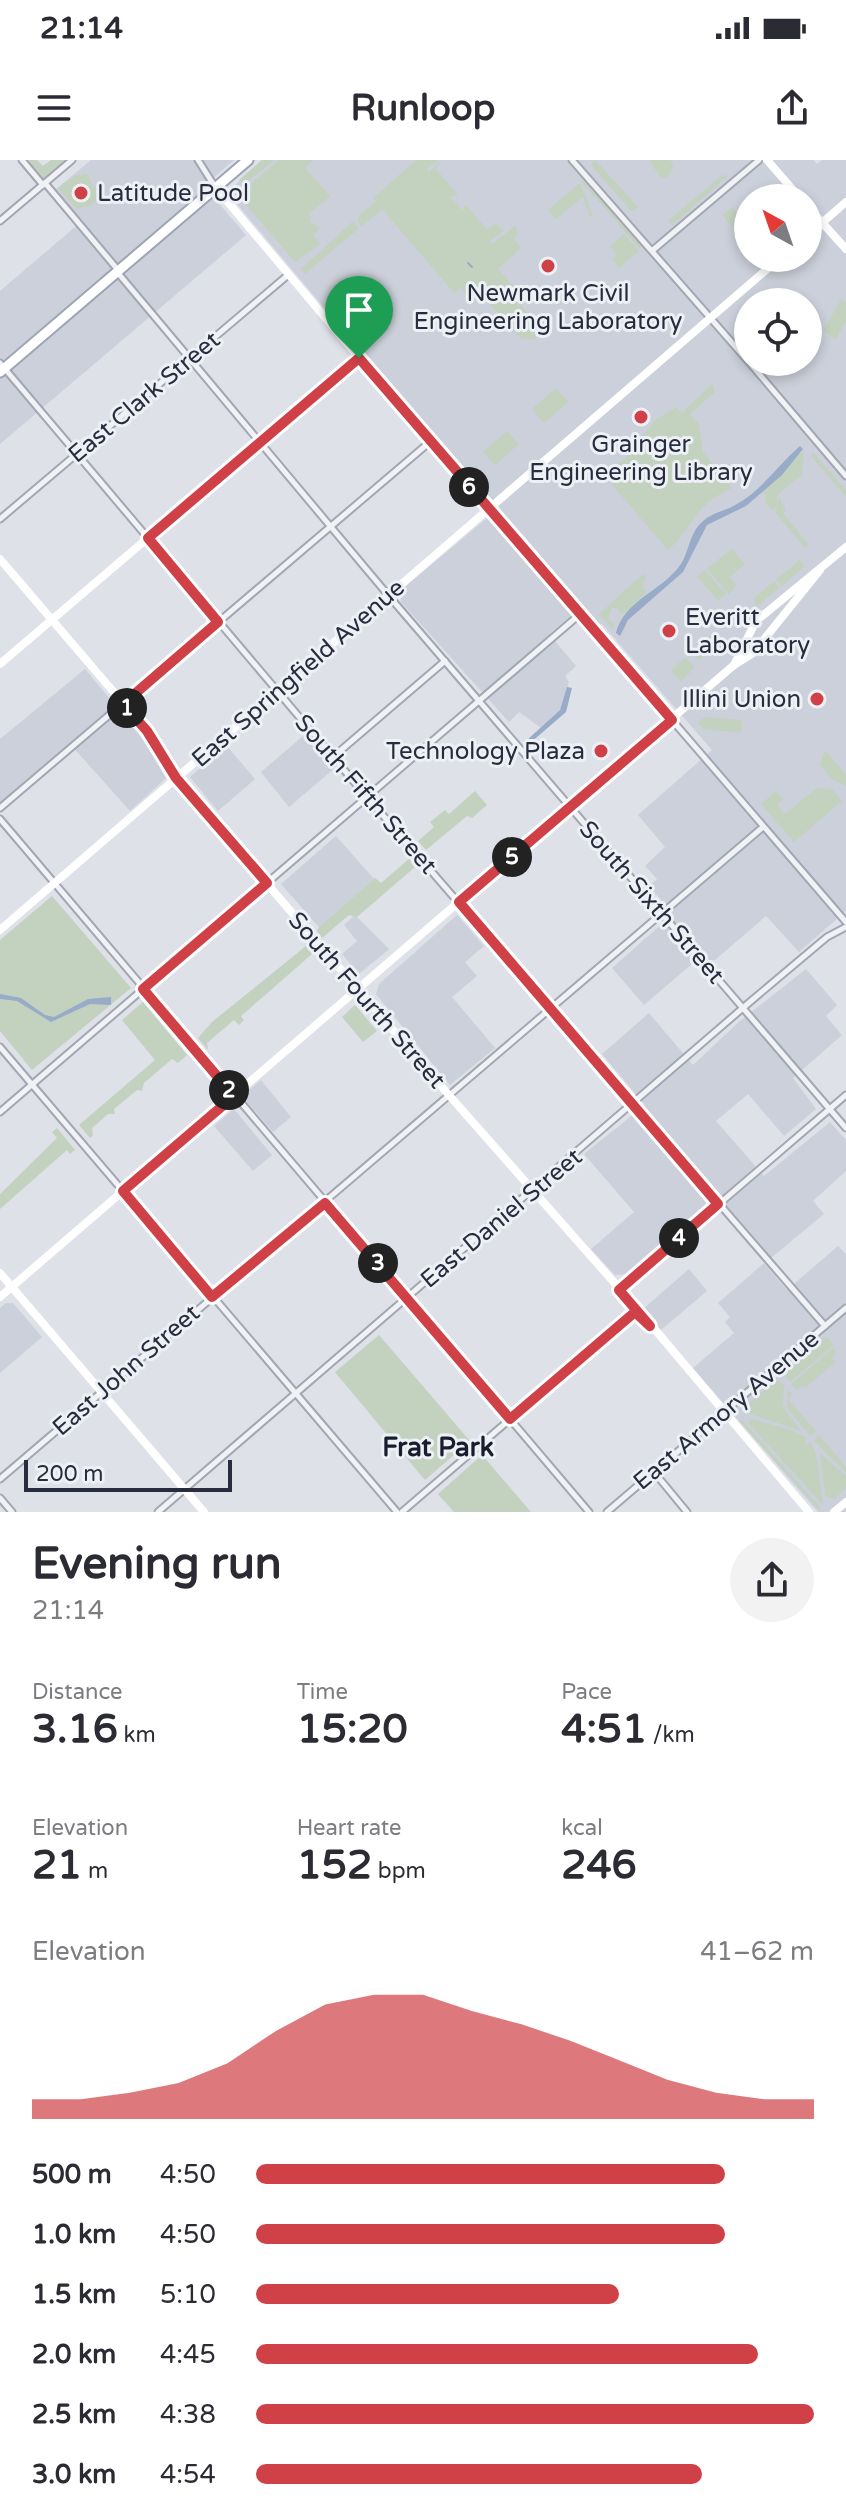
<!DOCTYPE html>
<html lang="en">
<head>
<meta charset="utf-8">
<style>
  body { margin:0; font-family:"Varela Round",sans-serif; background:#f2f2f3; color:#2b2b33; height:100vh; display:flex; flex-direction:column; font-size:30px; white-space:nowrap }
  * { box-sizing:border-box; margin:0 }
  p { font-size:26px; color:#7c7c81 }
  .icon { flex:none; width:44px; height:44px; fill:none; stroke:currentColor; stroke-width:2; stroke-linecap:round; stroke-linejoin:round }
  .map { position:relative; height:1352px; overflow:hidden }
  .details { display:flex; flex-direction:column; background:#fff; flex:1 }
  .details>* { flex:none }
  .needle { width:52px; rotate:320deg }
  .controls { position:absolute; left:734px; top:24px; display:grid; gap:16px }
  .controls a { display:grid; place-items:center; width:88px; height:88px; border-radius:50%; background:#fff; box-shadow:0 4px 12px #0003; font-size:40px }
  .scale { position:absolute; left:24px; bottom:20px; width:208px; box-sizing:border-box; padding-left:8px; border:4px solid #272d3f; border-top:0; font-size:22px; line-height:28px; white-space:nowrap; color:#272d3f; -webkit-text-stroke:6px #edf0f5; paint-order:stroke }
  .pin { position:absolute; display:grid; place-items:center; width:68px; height:68px; color:#fff; margin:-82px -34px; border-radius:50% 50% 50% 0; rotate:-45deg; box-shadow:0 0 8px #0007 }
  .pin .icon { rotate:45deg }
  .km { position:absolute; width:40px; height:40px; margin:-20px; border-radius:50%; background:#222; color:#fff; font-size:22px; line-height:40px; text-align:center }
  .round { display:grid; place-items:center; flex:none; width:84px; height:84px; border-radius:42px; background:#f2f2f3 }
  .summary { display:flex; align-items:center; justify-content:space-between; height:136px; padding:0 32px }
  h1 { font-size:44px; font-weight:700; line-height:60px }
  .figures { display:grid; grid-template-columns:repeat(3,1fr); gap:12px; height:136px; padding:8px 32px }
  .figures div { display:grid; align-content:center }
  .figures b { font-size:40px; font-weight:700 }
  .figures small { font-size:22px; font-weight:400 }
  .figures p { font-size:22px }
  .chart { height:224px; padding:16px 32px }
  .chart p { display:flex; justify-content:space-between }
  .chart svg { width:100%; height:144px; margin-top:8px; fill:#cf4047; opacity:.7 }
  ul { padding:0 32px; list-style:none; font-size:26px }
  li { display:grid; grid-template-columns:128px 96px 1fr; align-items:center; height:60px }
  li i { height:20px; border-radius:10px; background:#cf4047 }
  .status { display:flex; justify-content:space-between; align-items:center; height:56px; padding:0 40px; background:#fff; direction:ltr }
  .status svg { height:22px; fill:currentColor }
  header { display:flex; justify-content:space-between; align-items:center; height:104px; padding:0 32px; background:#fff; font-size:36px; font-weight:700 }
  .map>svg:first-child { display:block }
</style>
</head>
<body>
<div class="status"><b>21:14</b><svg viewBox="0 0 49 12"><path d="M0 12V9h3v3zM5 12V6h3v6zM10 12V3h3v9zM15 12V0h3v12zM26 1h20v11H26zM47 4h2v5h-2z"/></svg></div>
<header><svg class="icon" aria-label="menu" viewBox="0 0 24 24"><path d="M4 6h16M4 12h16M4 18h16"/></svg>Runloop<svg class="icon" aria-label="share" viewBox="0 0 24 24"><path d="M12 15V3M7 8l5-5 5 5M5 13v7h14v-7"/></svg></header>
<div class="map">
<svg width="846" height="1352" viewBox="0 0 846 1352">
  <rect width="100%" height="100%" fill="#dee1e8"/>
  <!-- built -->
  <g fill="#ccd0da" fill-rule="evenodd">
    <polygon points="91,0 234,0 204,26 246,75 0,284 0,131 81,62 55,30"/>
    <path d="M262 0H814L817 4 822 0H846V751L799 792 766 756 715 800 693 803 644 845 612 808 673 754 649 726 657 719 645 706 665 687 638 655 712 590 602 464 595 463 581 447 549 474 576 506 565 516 569 522 560 550 541 568 519 552 509 562 401 442V432L407 425 499 348 416 254 414 255 237 44 233 36 235 25ZM748 38H808V98H748ZM748 142H808V202H748Z"/>
    <polygon points="85,509 144,580 166,618 130,651 70,584 0,643 0,579"/>
    <polygon points="303,576 336,607 289,647 261,612"/>
    <polygon points="226,585 255,619 218,651 190,617"/>
    <polygon points="336,676 374,719 319,767 281,724"/>
    <polygon points="355,755 389,789 359,814 342,794 357,781 344,765"/>
    <polygon points="457,755 484,786 465,802 477,816 452,837 495,888 450,925 376,834 379,824"/>
    <polygon points="806,809 837,845 826,856 842,875 793,918 816,949 784,976 748,934 716,961 764,1016 830,962 846,980 846,1011 813,1041 824,1054 771,1098 717,1037 630,1114 615,1115 591,1089 634,1052 584,994 645,945 602,894 649,853 693,905 740,861"/>
    <polygon points="261,920 291,957 273,972 245,940 247,932"/>
    <polygon points="234,949 272,995 253,1011 214,966"/>
    <polygon points="838,1086 846,1094 846,1352 818,1352 693,1208 734,1173 725,1162 730,1157 718,1143 764,1103 787,1130"/>
    <polygon points="689,1109 707,1131 661,1170 643,1149"/>
    <polygon points="6,1143 13,1143 42,1177 0,1213 0,1148"/>
  </g>
  <!-- green -->
  <g fill="#c2d2bf">
    <polygon points="26,0 37,0 43,6 51,0 66,0 43,19"/>
    <polygon points="262,0 274,0 244,25 239,20"/>
    <polygon points="279,0 314,0 305,8 330,36 309,54 312,58 309,61 320,68 313,75 320,84 295,102 242,40 247,27"/>
    <path d="M416 0H438L427 9 429 12 442 0 436 9 458 35 451 37 463 51 465 44 487 69 496 63 503 71 490 81 492 84 516 65 517 75 514 79 521 88 498 109 516 129 509 132C520 146 542 162 535 180L520 178 476 129 467 135 461 128 454 133 382 49 362 66 359 64 358 56 376 42 373 38Z"/>
    <polygon points="595,0 638,47 632,52 591,5"/>
    <polygon points="649,0 670,0 674,5 667,18 660,17"/>
    <polygon points="88,14 93,27 99,27 100,38 89,46 77,49 58,28 76,15"/>
    <polygon points="722,15 728,16 672,65 668,61"/>
    <polygon points="585,19 642,86 640,89 581,21"/>
    <polygon points="580,23 593,55 590,57 583,37 556,59 548,50"/>
    <polygon points="732,47 746,63 736,71 722,55"/>
    <polygon points="353,61 358,69 305,114 301,109"/>
    <polygon points="624,74 639,91 619,108 612,99 617,94 610,86"/>
    <polygon points="841,139 846,142 846,161 836,179 823,171"/>
    <path d="M712 224 715 232 690 254 699 264 703 292 732 328C690 348 696 365 668 390L603 314 643 286 639 280 655 260 676 247 682 253Z"/>
    <polygon points="556,228 568,242 544,263 532,249"/>
    <polygon points="507,271 519,284 495,305 483,292"/>
    <polygon points="804,290 802,315 777,335 777,345 772,350 765,342 766,335 761,333"/>
    <polygon points="813,292 846,330 846,337 811,296"/>
    <polygon points="779,338 786,350 783,353 809,385 805,388 775,352"/>
    <polygon points="732,389 745,404 730,417 736,425 729,435 707,408"/>
    <polygon points="800,400 805,406 782,426 776,419"/>
    <polygon points="705,410 726,434 718,441 697,416"/>
    <polygon points="643,414 646,417 642,427 647,432 622,455 617,448 612,448 608,459 614,464 613,469 599,454"/>
    <polygon points="774,421 779,428 755,448 754,438"/>
    <polygon points="712,474 718,483 698,501 693,491"/>
    <polygon points="685,497 695,507 681,522 671,510"/>
    <polygon points="705,557 742,560 741,573 704,569 698,563"/>
    <polygon points="825,590 846,615 846,626 830,618 820,604"/>
    <polygon points="817,628 833,630 842,641 794,682 761,644 776,631 783,639 777,645 785,654"/>
    <polygon points="475,631 487,645 472,658 467,656 426,690 418,681 434,667 430,662 445,650 449,654"/>
    <polygon points="409,699 415,707 357,757 349,755 322,778 317,771 319,767 375,718 381,723"/>
    <polygon points="52,736 131,828 32,910 0,871 0,780"/>
    <polygon points="306,786 312,794 241,856 244,860 239,865 234,860 207,883 208,890 198,878 212,862"/>
    <polygon points="143,842 187,895 178,903 172,899 144,923 142,931 137,930 114,949 115,954 108,954 92,968 93,975 90,978 79,965 155,900 122,860"/>
    <polygon points="355,845 377,871 363,882 342,857"/>
    <polygon points="57,968 75,990 70,994 67,990 0,1049 0,1034 57,978 52,972"/>
    <polygon points="379,1175 470,1281 425,1320 335,1212"/>
    <polygon points="827,1177 834,1185 790,1222 783,1215"/>
    <polygon points="834,1187 836,1194 832,1198 836,1202 805,1228 802,1226 797,1230 791,1224"/>
    <polygon points="777,1219 784,1225 783,1247 801,1271 745,1252 745,1247"/>
    <polygon points="787,1230 792,1234 788,1239 816,1271 810,1276 787,1248"/>
    <polygon points="752,1259 794,1271 807,1278 804,1286 811,1282 816,1294 823,1345 748,1263"/>
    <polygon points="742,1260 820,1347 820,1351 739,1261"/>
    <polygon points="819,1275 846,1307 846,1313 814,1281"/>
    <polygon points="820,1293 846,1316 846,1328 834,1339 825,1336"/>
    <polygon points="482,1295 526,1346 531,1352 454,1352 438,1334"/>
  </g>
  <!-- water -->
  <g fill="#98abc9">
    <path d="M800 286 803 289 782 315 746 346 707 365 683 412 628 460 620 476 616 473C624 441 659 432 678 408 689 395 688 377 700 364 711 352 724 352 737 344 762 330 779 304 800 286Z"/>
    <polygon points="567,527 572,528 566,552 529,584 526,581 560,550"/>
    <polygon points="0,834 21,838 45,855 54,857 88,839 111,837 111,845 90,844 51,862 17,841 0,839"/>
  </g>
  <g fill="none" stroke-linecap="round" stroke-linejoin="round">
    <!-- stream -->
    <polyline stroke="#98abc9" stroke-width="2" points="468,103 472,107"/>
    <!-- street casing -->
    <g stroke="#a3a7b2" stroke-width="9">
      <g id="street">
        <polyline points="22,0 43,25"/>
        <polyline points="198,0 215,27"/>
        <polyline points="572,0 748,201"/>
        <polyline points="45,23 118,110"/>
        <polyline points="0,61 72,0"/>
        <polyline points="653,90 759,0"/>
        <polyline points="118,113 388,435 846,968"/>
        <polyline points="749,202 846,316"/>
        <polyline points="0,203 361,630 825,1166"/>
        <polyline points="0,359 288,115"/>
        <polyline points="672,560 846,762"/>
        <polyline points="333,597 445,501"/>
        <polyline points="0,648 431,281"/>
        <polyline points="0,659 589,1352"/>
        <polyline points="0,887 397,1352"/>
        <polyline points="0,952 579,455"/>
        <polyline points="620,1129 846,935"/>
        <polyline points="654,1312 687,1352"/>
        <polyline points="0,1319 763,667"/>
        <polyline points="0,1338 12,1352"/>
        <polyline points="158,1352 751,841 827,777 846,767"/>
        <polyline points="402,1352 635,1152"/>
        <polyline points="607,1352 846,1148"/>
      </g>
    </g>
    <!-- primary casing -->
    <g stroke="#9da4b4" stroke-width="13">
      <polyline id="primary" points="0,212 248,0"/>
    </g>
    <!-- street -->
    <use href="#street" stroke="#f1f2f6" stroke-width="5"/>
    <!-- secondary -->
    <g stroke="#fff" stroke-width="8">
      <polyline points="767,0 800,38"/>
      <polyline points="216,28 457,314 672,560"/>
      <polyline points="808,47 846,89"/>
      <polyline points="808,75 846,42"/>
      <polyline points="0,399 147,571 176,618 448,934 641,1153 809,1352"/>
      <polyline points="0,504 359,198"/>
      <polyline points="734,505 756,461 846,387"/>
      <polyline points="0,770 780,98"/>
      <polyline points="0,1113 204,1352"/>
      <polyline points="0,1137 734,505 753,493 820,410"/>
      <polyline points="834,1352 846,1342"/>
    </g>
    <!-- primary -->
    <use href="#primary" stroke="#fff" stroke-width="9"/>
  </g>
  <g fill="none" stroke-linecap="round" stroke-linejoin="round">
    <!-- route casing -->
    <g stroke="#fff" stroke-width="16">
      <polygon id="route" points="359,198 672,560 459,742 718,1044 619,1130 650,1166 635,1152 510,1259 325,1043 212,1137 123,1031 234,936 143,829 267,723 176,618 147,571 123,544 218,462 148,378"/>
    </g>
    <!-- route -->
    <use href="#route" stroke="#cf4047" stroke-width="10"/>
  </g>
  <!-- markers -->
  <g fill="#cf4047" stroke="#edf0f5" stroke-width="3">
    <circle cx="81" cy="33" r="8"/>
    <circle cx="548" cy="106" r="8"/>
    <circle cx="641" cy="257" r="8"/>
    <circle cx="669" cy="471" r="8"/>
    <circle cx="817" cy="539" r="8"/>
    <circle cx="601" cy="591" r="8"/>
  </g>
  <g text-anchor="middle" stroke-width="6" stroke-linejoin="round" paint-order="stroke">
    <!-- poi labels -->
    <g font-size="24" fill="#272d3f" stroke="#edf0f5" text-anchor="start">
      <text x="97" y="41">Latitude Pool</text>
      <text x="548" y="141" text-anchor="middle">Newmark Civil<tspan x="548" dy="28">Engineering Laboratory</tspan></text>
      <text x="641" y="292" text-anchor="middle">Grainger<tspan x="641" dy="28">Engineering Library</tspan></text>
      <text x="685" y="465">Everitt<tspan x="685" dy="28">Laboratory</tspan></text>
      <text x="801" y="547" text-anchor="end">Illini Union</text>
      <text x="585" y="599" text-anchor="end">Technology Plaza</text>
    </g>
    <!-- street labels -->
    <g font-size="24" fill="#272d3f" stroke="#edf0f5">
      <text transform="translate(144 237) rotate(-40)" y="8">East Clark Street</text>
      <text transform="translate(298 513) rotate(-41)" y="8">East Springfield Avenue</text>
      <text transform="translate(366 634) rotate(49)" y="8">South Fifth Street</text>
      <text transform="translate(652 742) rotate(49)" y="8">South Sixth Street</text>
      <text transform="translate(367 840) rotate(49)" y="8">South Fourth Street</text>
      <text transform="translate(501 1058) rotate(-40)" y="8">East Daniel Street</text>
      <text transform="translate(126 1210) rotate(-41)" y="8">East John Street</text>
      <text transform="translate(726 1250) rotate(-40)" y="8">East Armory Avenue</text>
    </g>
    <!-- neighbourhood labels -->
    <g font-size="26" font-weight="bold" fill="#191e2f" stroke="#edf0f5">
      <text x="438" y="1296">Frat Park</text>
    </g>
  </g>
</svg>
<div class="controls">
<a><svg class="needle" viewBox="-14 -14 28 28"><path d="M0-13l5 13h-10z" fill="#e53935"/><path d="M0 13l5-13h-10z" fill="#7c7c81"/></svg></a>
<a><svg class="icon" aria-label="locate" viewBox="0 0 24 24"><circle cx="12" cy="12" r="6"/><path d="M12 2v4M12 18v4M2 12h4M18 12h4"/></svg></a>
</div>
<div class="scale">200 m</div>
<div class="pin" style="left:359px;top:198px;background:#1e9e55"><svg class="icon" aria-label="arrive" viewBox="0 0 24 24"><path d="M6 21V4h12l-3 4 3 4H6"/></svg></div>
<b class="km" style="left:127px;top:548px">1</b>
<b class="km" style="left:229px;top:930px">2</b>
<b class="km" style="left:378px;top:1103px">3</b>
<b class="km" style="left:679px;top:1078px">4</b>
<b class="km" style="left:512px;top:697px">5</b>
<b class="km" style="left:469px;top:327px">6</b>
</div>
<section class="details">
<div class="summary"><div><h1>Evening run</h1><p>21:14</p></div><a class="round"><svg class="icon" aria-label="share" viewBox="0 0 24 24"><path d="M12 15V3M7 8l5-5 5 5M5 13v7h14v-7"/></svg></a></div>
<div class="figures">
<div><p>Distance</p><b>3.16<small> km</small></b></div>
<div><p>Time</p><b>15:20</b></div>
<div><p>Pace</p><b>4:51<small> /km</small></b></div>
</div>
<div class="figures">
<div><p>Elevation</p><b>21<small> m</small></b></div>
<div><p>Heart rate</p><b>152<small> bpm</small></b></div>
<div><p>kcal</p><b>246</b></div>
</div>
<div class="chart"><p><span>Elevation</span>41–62 m</p>
<svg viewBox="0 0 160 44" preserveAspectRatio="none"><path d="M0 44V38L10 38L20 36L30 33L40 27L50 17L60 9L70 6L80 6L90 11L100 15L110 20L120 26L130 32L140 36L150 38L160 38V44z"/></svg>
</div>
<ul>
<li><b>500 m</b>4:50<i style="width:84%"></i></li>
<li><b>1.0 km</b>4:50<i style="width:84%"></i></li>
<li><b>1.5 km</b>5:10<i style="width:65%"></i></li>
<li><b>2.0 km</b>4:45<i style="width:90%"></i></li>
<li><b>2.5 km</b>4:38<i style="width:100%"></i></li>
<li><b>3.0 km</b>4:54<i style="width:80%"></i></li>
</ul>
</section>
</body>
</html>
